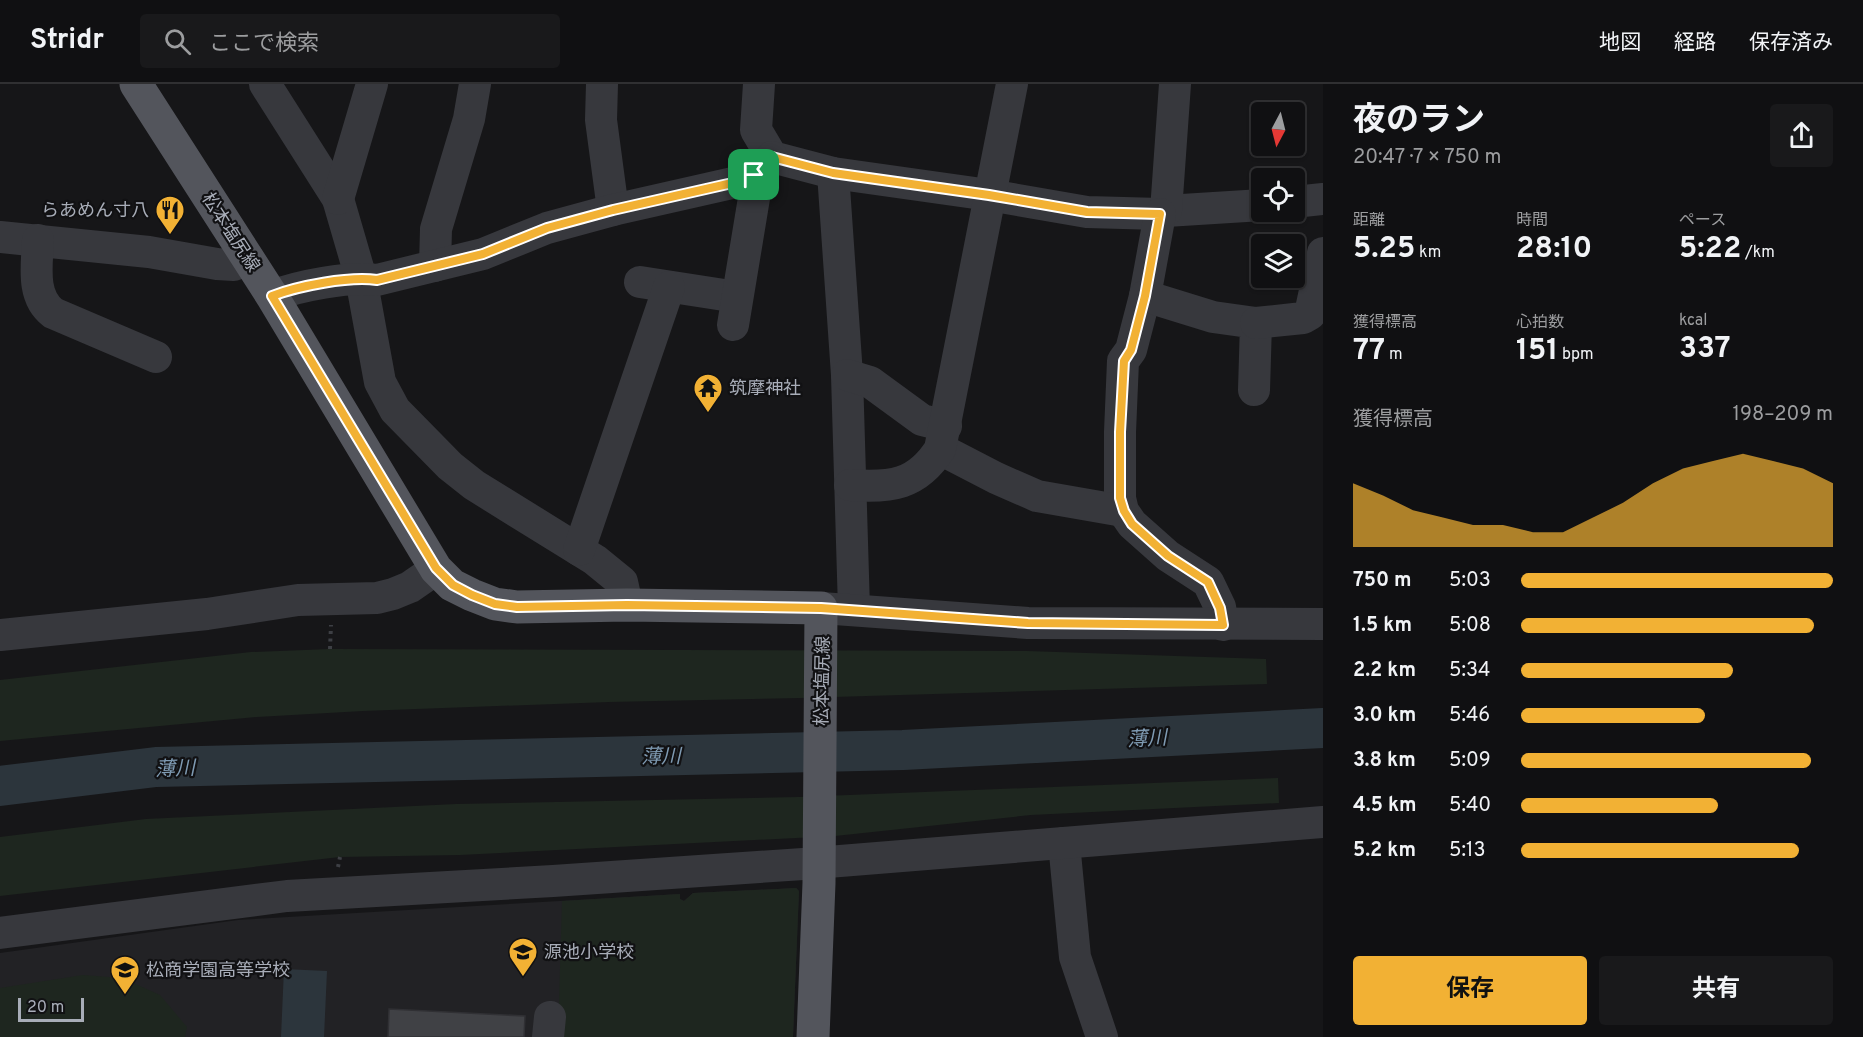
<!DOCTYPE html>
<html lang="ja">
<head>
<meta charset="utf-8">
<style>
  body { margin:0; font-family:Overpass,"Noto Sans JP",sans-serif; background:#19191b; color:#f1f3f6; height:100vh; display:flex; flex-direction:column; font-size:22px; white-space:nowrap }
  * { box-sizing:border-box; margin:0 }
  p { font-size:20px; color:#9c9d9f }
  .icon { flex:none; width:33px; height:33px; fill:none; stroke:currentColor; stroke-width:2; stroke-linecap:round; stroke-linejoin:round }
  .map { position:relative; flex:1; overflow:hidden }
  .drawer { display:flex; flex-direction:column; background:#101012; width:540px }
  .drawer>* { flex:none }
  .needle { width:39px; rotate:187deg }
  .fabs { position:absolute; left:1251px; top:18px; display:grid; gap:12px }
  .fabs a { display:grid; place-items:center; width:54px; height:54px; border-radius:6px; background:#101012; box-shadow:0 2px 4px #0004,0 0 0 2px #303032; font-size:30px }
  .scale { position:absolute; left:18px; bottom:15px; width:66px; box-sizing:border-box; padding-left:6px; border:3px solid #a8adb8; border-top:0; font-size:16px; line-height:21px; white-space:nowrap; color:#a8adb8; -webkit-text-stroke:4px #111113; paint-order:stroke }
  .pin { position:absolute; display:grid; place-items:center; width:51px; height:51px; color:#fff; margin:-26px; border-radius:12px; box-shadow:0 3px 9px #0006 }
  .round { display:grid; place-items:center; flex:none; width:63px; height:63px; border-radius:6px; background:#19191b }
  .overview { display:flex; align-items:center; justify-content:space-between; height:102px; padding:0 30px }
  h1 { font-size:33px; font-weight:700; line-height:45px }
  .figures { display:grid; grid-template-columns:repeat(3,1fr); gap:9px; height:102px; padding:6px 30px }
  .figures div { display:grid; align-content:center }
  .figures b { font-size:30px; font-weight:700 }
  .figures small { font-size:16px; font-weight:400 }
  .figures p { font-size:16px }
  .chart { height:168px; padding:12px 30px }
  .chart p { display:flex; justify-content:space-between }
  .chart svg { width:100%; height:108px; margin-top:6px; fill:#f2b134; opacity:.7 }
  .button { display:flex; gap:12px; margin-top:auto; padding:12px 30px }
  .button a { flex:1; height:69px; border-radius:6px; background:#f2b134; color:#111; font-size:24px; font-weight:700; line-height:69px; text-align:center }
  .button a+a { background:#19191b; color:#f1f3f6 }
  ul { padding:0 30px; list-style:none; font-size:20px }
  li { display:grid; grid-template-columns:96px 72px 1fr; align-items:center; height:45px }
  li i { height:15px; border-radius:8px; background:#f2b134 }
  header { display:flex; align-items:center; gap:36px; box-sizing:border-box; height:84px; padding:0 30px; background:#101012; border-bottom:2px solid #303032 }
  header strong { font-size:28px }
  nav { display:flex; gap:33px; margin-inline-start:auto; font-size:21px }
  .search { width:420px; height:54px; background:#19191b; display:flex; align-items:center; gap:15px; box-sizing:border-box; padding:0 21px; border-radius:6px; color:#9c9d9f; font-size:22px }
  main { display:flex; flex:1; min-height:0 }
  .map>svg:first-child { display:block }
</style>
</head>
<body>
<header>
<strong>Stridr</strong>
<div class="search"><svg class="icon" aria-label="search" viewBox="0 0 24 24"><circle cx="10" cy="10" r="6"/><path d="M15 15l6 6"/></svg>ここで検索</div>
<nav><a>地図</a><a>経路</a><a>保存済み</a></nav>
</header>
<main>
<div class="map">
<svg width="1323" height="953" viewBox="0 0 1323 953">
  <rect width="100%" height="100%" fill="#161618"/>
  <!-- built -->
  <polygon fill="#222225" points="796,804 799,807 793,953 0,953 0,869 238,836 680,810 680,815 684,817 693,809"/>
  <!-- green -->
  <g fill="#1e261f">
    <polygon points="330,565 1027,567 1266,575 1267,600 800,614 609,618 363,627 257,633 0,657 0,596 251,568"/>
    <polygon points="1278,694 1279,719 1031,731 835,752 460,771 340,773 0,812 0,753 146,735 456,720 799,713"/>
    <polygon points="796,804 799,807 793,953 558,953 562,817 680,810 680,815 684,817 693,809"/>
    <polygon points="83,891 122,894 160,911 187,943 185,953 0,953 0,904"/>
  </g>
  <!-- water -->
  <polygon fill="#2c353c" points="284,885 327,887 324,953 281,953"/>
  <g fill="none" stroke-linecap="round" stroke-linejoin="round">
    <!-- river -->
    <polyline stroke="#2c353c" stroke-width="40" points="0,702 156,683 903,666 1323,644"/>
  </g>
  <!-- building -->
  <polygon fill="#404145" stroke="#303034" stroke-width="1.5" points="389,925 525,932 524,953 388,953"/>
  <g fill="none" stroke-linecap="round" stroke-linejoin="round">
    <!-- path -->
    <g stroke="#3d3f44" stroke-width="4" stroke-dasharray="3 4.5" stroke-linecap="butt">
      <polyline points="330,565 331,541"/>
      <polyline points="338,783 340,773"/>
    </g>
    <!-- minor -->
    <g stroke="#37383d" stroke-width="32">
      <polyline points="265,0 338,115 361,194 380,298 395,326 450,382 474,401 595,476 622,498 627,521"/>
      <polyline points="602,0 601,36 613,126"/>
      <polyline points="759,0 756,46 772,73 833,89 989,111 1087,128 1160,130 1166,127 1262,121"/>
      <polyline points="833,89 847,291 854,525"/>
      <polyline points="338,115 372,0"/>
      <polyline points="1294,118 1323,115"/>
      <polyline points="1166,127 1175,0"/>
      <polyline points="1160,130 1145,212 1131,266 1123,277 1120,348 1120,414 1123,427 1132,440 1168,472 1208,498 1220,523 1223,541"/>
      <polyline points="0,153 149,168 217,180 234,181 248,174"/>
      <path d="M38 156C37 181 31 212 53 229L156 273"/>
      <polyline points="435,182 436,145 469,35 475,0"/>
      <polyline points="640,198 737,213"/>
      <path d="M272 212C298 202 349 192 377 196L483 170 547 144 613 126 750 95 772 73"/>
      <polyline points="1145,212 1213,233 1256,239 1254,306"/>
      <polyline points="1256,239 1303,234 1310,230 1323,169"/>
      <polyline points="733,241 756,102 754,91"/>
      <polyline points="847,291 870,298 922,336 946,342"/>
      <polyline points="940,365 996,394 1037,412 1123,427"/>
      <path d="M850 401C891 404 917 401 940 365L1012 0"/>
      <polyline points="579,466 669,203"/>
      <polyline points="821,524 1028,539 1323,540"/>
      <polyline points="0,551 207,530 298,516 377,514 393,510 410,503 436,485"/>
      <polyline points="1064,759 1075,873 1102,953"/>
      <polyline points="0,849 287,812 553,797 803,780 1323,738"/>
      <polyline points="548,953 550,933"/>
    </g>
    <!-- major -->
    <polyline stroke="#53555c" stroke-width="33" points="136,0 272,212 436,485 452,501 472,511 495,520 517,523 627,521 821,524 819,799 813,953"/>
  </g>
  <g fill="none" stroke-linecap="round" stroke-linejoin="round">
    <!-- route casing -->
    <g stroke="#fff" stroke-width="12">
      <path id="route" d="M772 73 833 89 989 111 1087 128 1160 130 1145 212 1131 266 1124 277 1120 348V414L1124 427 1132 440 1168 472 1208 498 1220 524 1223 541 1028 539 821 524 627 521 517 523 495 520 472 511 453 501 436 484 272 212C298 202 349 192 377 196L483 170 547 144 613 126 750 95Z"/>
    </g>
    <!-- route -->
    <use href="#route" stroke="#f2b134" stroke-width="8"/>
  </g>
  <!-- icons -->
  <defs>
    <g id="restaurant-pin" transform="scale(1.5)"><path d="M0 17L-7.5 6A9.5 9.5 0 1 1 7.5 6Z" fill="#f2b134" stroke="#111113"/><path d="M-5-6h1v4h1v-4h1v4h1v-4h1v5L-1.5 .5V6h-2V.5L-5-1ZM5-6V6H3V1.5H1.5Q1.5-4 5-6Z" fill="#111"/></g>
    <g id="temple-pin" transform="scale(1.5)"><path d="M0 17L-7.5 6A9.5 9.5 0 1 1 7.5 6Z" fill="#f2b134" stroke="#111113"/><path d="M0-6L5-2H3V0L6.5 2.5H4V6H1.5V3h-3V6H-4V2.5H-6.5L-3 0V-2H-5Z" fill="#111"/></g>
    <g id="school-pin" transform="scale(1.5)"><path d="M0 17L-7.5 6A9.5 9.5 0 1 1 7.5 6Z" fill="#f2b134" stroke="#111113"/><path d="M0-5L7-2L0 1L-7-2ZM-4 1L0 2.5L4 1V4Q0 6-4 4Z" fill="#111"/></g>
  </defs>
  <g fill-rule="evenodd">
    <use href="#restaurant-pin" x="170" y="126"/>
    <use href="#temple-pin" x="708" y="304"/>
    <use href="#school-pin" x="523" y="868"/>
    <use href="#school-pin" x="125" y="886"/>
  </g>
  <g text-anchor="middle" stroke-width="4.5" stroke-linejoin="round" paint-order="stroke">
    <!-- poi labels -->
    <g font-size="18" fill="#a8adb8" stroke="#111113" text-anchor="start">
      <text x="149" y="132" text-anchor="end">らあめん寸八</text>
      <text x="729" y="310">筑摩神社</text>
      <text x="544" y="874">源池小学校</text>
      <text x="146" y="892">松商学園高等学校</text>
    </g>
    <!-- street labels -->
    <g font-size="18" fill="#a8adb8" stroke="#111113">
      <text transform="translate(231 148) rotate(57)" y="6">松本塩尻線</text>
      <text transform="translate(822 597) rotate(-89)" y="6">松本塩尻線</text>
    </g>
    <!-- water labels -->
    <g font-size="20" font-style="italic" fill="#7f9bb3" stroke="#111113">
      <text transform="translate(1147 654) rotate(-3)" y="7">薄川</text>
      <text transform="translate(661 672) rotate(-1)" y="7">薄川</text>
      <text transform="translate(175 684) rotate(-2)" y="7">薄川</text>
    </g>
  </g>
</svg>
<div class="fabs">
<a><svg class="needle" viewBox="-14 -14 28 28"><path d="M0-13l5 13h-10z" fill="#e53935"/><path d="M0 13l5-13h-10z" fill="#9c9d9f"/></svg></a>
<a><svg class="icon" aria-label="locate" viewBox="0 0 24 24"><circle cx="12" cy="12" r="6"/><path d="M12 2v4M12 18v4M2 12h4M18 12h4"/></svg></a>
<a><svg class="icon" aria-label="layers" viewBox="0 0 24 24"><path d="M12 4l9 5-9 5-9-5zM3 14l9 5 9-5"/></svg></a>
</div>
<div class="scale">20 m</div>
<div class="pin" style="left:754px;top:91px;background:#1e9e55"><svg class="icon" aria-label="arrive" viewBox="0 0 24 24"><path d="M6 21V4h12l-3 4 3 4H6"/></svg></div>
</div>
<section class="drawer">
<div class="overview"><div><h1>夜のラン</h1><p>20:47 · 7 × 750 m</p></div><a class="round"><svg class="icon" aria-label="share" viewBox="0 0 24 24"><path d="M12 15V3M7 8l5-5 5 5M5 13v7h14v-7"/></svg></a></div>
<div class="figures">
<div><p>距離</p><b>5.25<small> km</small></b></div>
<div><p>時間</p><b>28:10</b></div>
<div><p>ペース</p><b>5:22<small> /km</small></b></div>
</div>
<div class="figures">
<div><p>獲得標高</p><b>77<small> m</small></b></div>
<div><p>心拍数</p><b>151<small> bpm</small></b></div>
<div><p>kcal</p><b>337</b></div>
</div>
<div class="chart"><p><span>獲得標高</span>198–209 m</p>
<svg viewBox="0 0 160 44" preserveAspectRatio="none"><path d="M0 44V18L10 23L20 29L30 32L40 35L50 35L60 38L70 38L80 32L90 26L100 18L110 12L120 9L130 6L140 9L150 12L160 18V44z"/></svg>
</div>
<ul>
<li><b>750 m</b>5:03<i style="width:100%"></i></li>
<li><b>1.5 km</b>5:08<i style="width:94%"></i></li>
<li><b>2.2 km</b>5:34<i style="width:68%"></i></li>
<li><b>3.0 km</b>5:46<i style="width:59%"></i></li>
<li><b>3.8 km</b>5:09<i style="width:93%"></i></li>
<li><b>4.5 km</b>5:40<i style="width:63%"></i></li>
<li><b>5.2 km</b>5:13<i style="width:89%"></i></li>
</ul>
<div class="button"><a>保存</a><a>共有</a></div>
</section>
</main>
</body>
</html>
